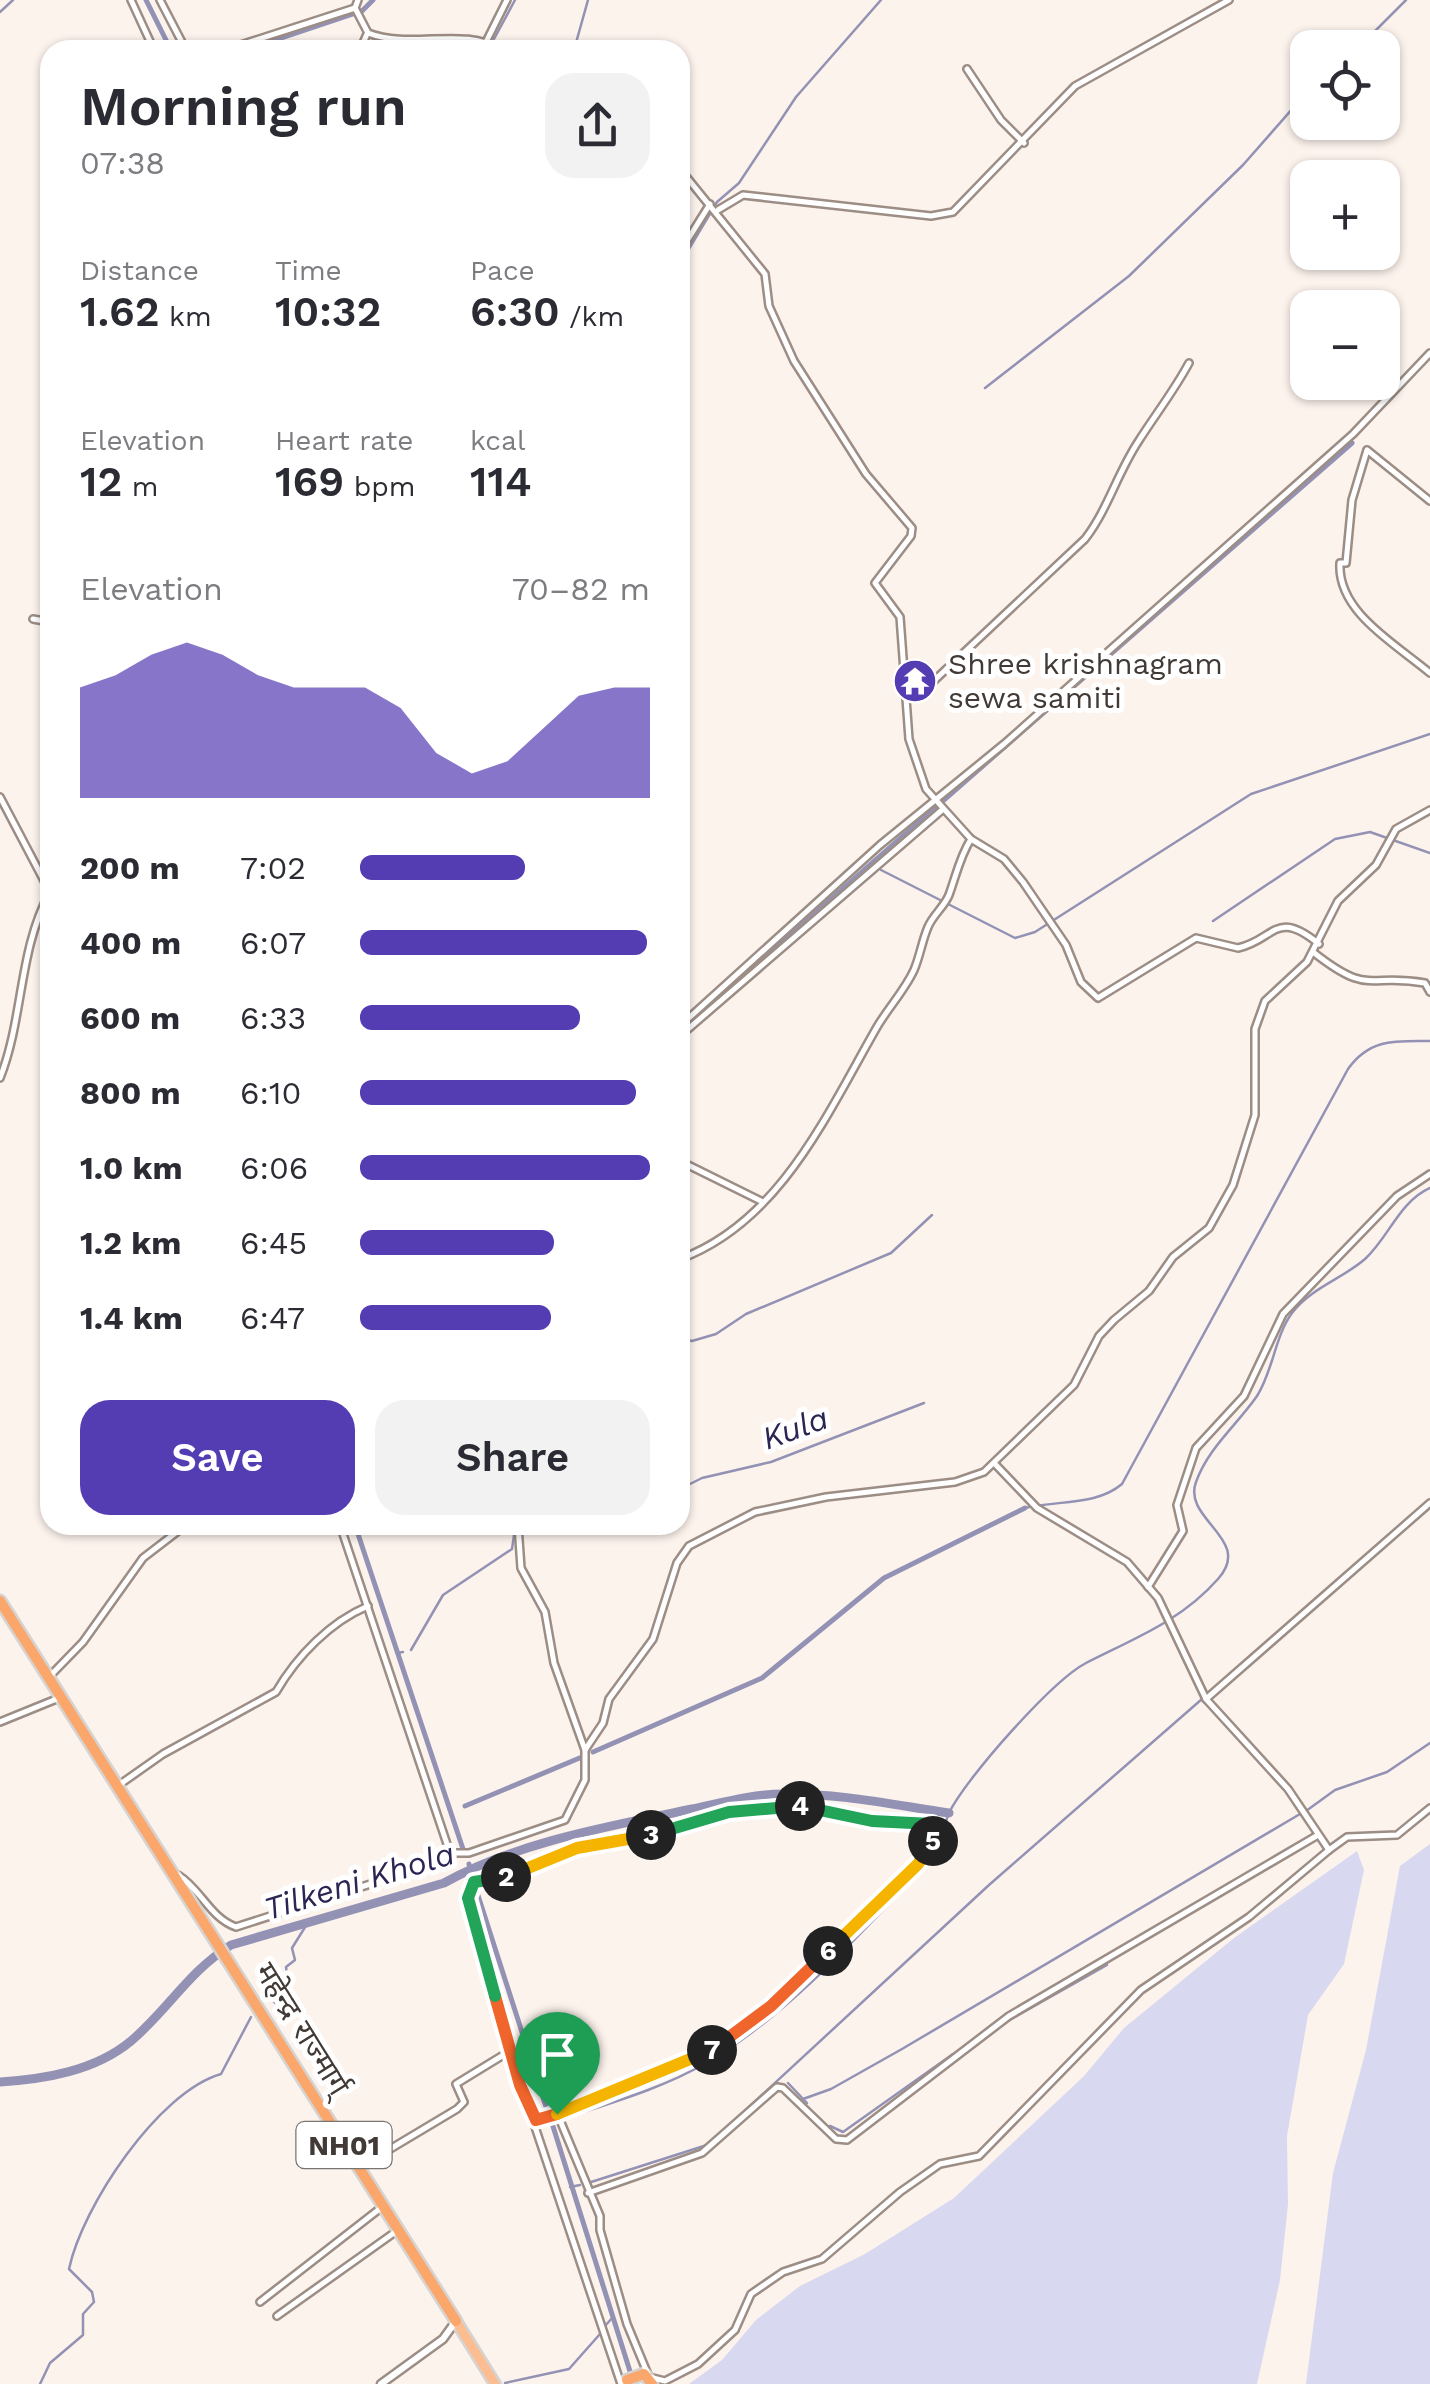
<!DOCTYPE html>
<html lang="en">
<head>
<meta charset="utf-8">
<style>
  body { margin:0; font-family:"Work Sans","Noto Sans Devanagari",sans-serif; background:#f2f2f3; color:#2b2b33; height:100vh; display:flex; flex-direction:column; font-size:38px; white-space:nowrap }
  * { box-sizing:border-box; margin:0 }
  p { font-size:32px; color:#7c7c81 }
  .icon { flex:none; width:55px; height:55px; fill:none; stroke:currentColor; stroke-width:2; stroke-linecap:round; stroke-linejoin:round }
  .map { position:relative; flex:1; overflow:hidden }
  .panel { position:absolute; left:40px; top:40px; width:650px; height:1495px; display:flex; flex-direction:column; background:#fff; border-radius:30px; box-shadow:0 2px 8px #0004 }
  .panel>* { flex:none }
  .tools { position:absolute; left:1290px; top:30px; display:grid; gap:20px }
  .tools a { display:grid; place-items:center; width:110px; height:110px; border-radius:20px; background:#fff; box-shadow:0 2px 8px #0004; font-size:50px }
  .pin { position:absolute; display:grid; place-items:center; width:85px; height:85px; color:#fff; margin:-102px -42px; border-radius:50% 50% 50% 0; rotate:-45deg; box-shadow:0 0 10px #0007 }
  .pin .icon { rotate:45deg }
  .km { position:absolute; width:50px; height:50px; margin:-25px; border-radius:50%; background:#222; color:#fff; font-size:28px; line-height:50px; text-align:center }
  .round { display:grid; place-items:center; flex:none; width:105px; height:105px; border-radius:30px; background:#f2f2f3 }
  .headline { display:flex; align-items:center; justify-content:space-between; height:170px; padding:0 40px }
  h1 { font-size:55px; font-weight:600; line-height:75px }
  .stats { display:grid; grid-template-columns:repeat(3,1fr); gap:15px; height:170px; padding:10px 40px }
  .stats div { display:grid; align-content:center }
  .stats b { font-size:42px; font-weight:600 }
  .stats small { font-size:28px; font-weight:400 }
  .stats p { font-size:28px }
  .chart { height:280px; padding:20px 40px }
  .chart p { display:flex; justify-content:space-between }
  .chart svg { width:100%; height:180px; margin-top:10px; fill:#543cb3; opacity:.7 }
  .action { display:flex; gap:20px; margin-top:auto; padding:20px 40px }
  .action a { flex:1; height:115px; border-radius:30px; background:#543cb3; color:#fff; font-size:40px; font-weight:600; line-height:115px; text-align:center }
  .action a+a { background:#f2f2f3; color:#2b2b33 }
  ul { padding:0 40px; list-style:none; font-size:32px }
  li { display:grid; grid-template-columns:160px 120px 1fr; align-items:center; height:75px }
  li i { height:25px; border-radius:12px; background:#543cb3 }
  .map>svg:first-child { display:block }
</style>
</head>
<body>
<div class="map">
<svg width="1430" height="2384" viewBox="0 0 1430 2384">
  <rect width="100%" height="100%" fill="#fdf3ed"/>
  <!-- green -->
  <g fill="#d8d8f0">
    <polygon points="1430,1844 1430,2384 1306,2384 1333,2173 1366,2050 1400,1866"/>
    <polygon points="1357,1851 1364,1870 1344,1964 1308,2015 1287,2136 1288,2204 1280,2280 1257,2384 689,2384 722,2360 756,2320 800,2286 865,2254 954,2198 1084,2076 1124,2028 1234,1938"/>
  </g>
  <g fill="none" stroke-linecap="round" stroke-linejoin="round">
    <!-- stream -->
    <g stroke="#9392b4" stroke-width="2.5">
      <polyline points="0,12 13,0"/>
      <polyline points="494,39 515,0"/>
      <polyline points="1358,48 1406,0"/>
      <polyline points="574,50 588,0"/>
      <polyline points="680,264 717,202 739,183 796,97 881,0"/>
      <polyline points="985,388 1129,276 1243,165 1308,91"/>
      <polyline points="881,870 1015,938 1035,932 1251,794 1430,734"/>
      <polyline points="1213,921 1335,839 1370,832 1430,853"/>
      <polyline points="680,1338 692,1341 716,1334 746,1314 891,1253 932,1215"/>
      <polyline points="680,1489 702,1478 771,1462 924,1403"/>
      <path d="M1025 1508C1058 1500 1096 1506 1122 1484L1348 1069C1370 1038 1396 1041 1430 1041"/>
      <polyline points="520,1528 532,1525"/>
      <polyline points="1363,1558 1384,1540"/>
      <polyline points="411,1650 443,1595 512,1549 515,1528"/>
      <polyline points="397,1653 403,1652"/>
      <polyline points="1306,1811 1335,1790 1387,1772 1430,1743"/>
      <polyline points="281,2008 270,1998 288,1981 286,1967 295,1960 292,1948 307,1924"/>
      <polyline points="999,2026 1107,1965"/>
      <polyline points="788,2083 807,2103"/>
      <polyline points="803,2099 831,2089 902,2049 1300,1814"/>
      <path d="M565 2118C614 2102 663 2088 708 2062 797 2009 868 1924 940 1850 943 1838 944 1824 949 1813 966 1778 1052 1681 1086 1663 1135 1638 1181 1621 1218 1579 1254 1539 1182 1520 1196 1482 1208 1448 1237 1425 1257 1396 1273 1371 1275 1336 1292 1313 1311 1288 1342 1279 1365 1259 1389 1237 1399 1202 1430 1188"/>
      <polyline points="830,2126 843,2132 953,2054"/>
      <polyline points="724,2130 989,1885 1202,1699"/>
      <polyline points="588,2183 707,2145"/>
      <polyline points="570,2187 580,2185"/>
      <polyline points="605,2326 613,2317"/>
      <polyline points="505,2383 569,2369 600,2334"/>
      <path d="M40 2384 50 2363 83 2335V2314L94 2302 92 2292 69 2269C82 2207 158 2092 221 2074L251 2017"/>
    </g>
    <!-- canal -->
    <g stroke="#9392b4" stroke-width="5">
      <polyline points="146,0 171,50"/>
      <polyline points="362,11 373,0"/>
      <polyline points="245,50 356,13"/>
      <polyline points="680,1031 1352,443"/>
      <polyline points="355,1525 463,1849"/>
      <polyline points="593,1752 762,1678 884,1578 1025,1508"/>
      <polyline points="465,1806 582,1757"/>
      <polyline points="469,1864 471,1873"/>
      <polyline points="475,1886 547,2110"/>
      <polyline points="551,2120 634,2384"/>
    </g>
    <!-- river -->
    <path stroke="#9392b4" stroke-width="9" d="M0 2082C45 2079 95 2071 131 2041 168 2010 188 1972 231 1945L444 1883C517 1842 611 1826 692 1809 721 1803 753 1794 783 1794 838 1793 894 1805 949 1813"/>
    <!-- minor casing -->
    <g stroke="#9c8d85" stroke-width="10">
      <g id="minor">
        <polyline points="131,0 154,50"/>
        <polyline points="160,0 186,50"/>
        <path d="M358 0 355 8 368 33C411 50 465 26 500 50"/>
        <polyline points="486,42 507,0"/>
        <polyline points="225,50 355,8"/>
        <polyline points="360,50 367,34"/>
        <polyline points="967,69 1001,120 1024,143"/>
        <path d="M680 169 765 274 769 306 794 361 866 474 912 528 911 536 875 583 900 617 909 739 926 789 971 839 1004 859 1023 882 1066 945 1081 982 1098 998 1196 938 1238 948C1275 940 1275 908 1319 944"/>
        <polyline points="718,210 743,195 931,216 953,212 1075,86 1229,0"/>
        <polyline points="680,252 710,204"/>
        <path d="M1430 501 1367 450 1352 500 1346 563H1340C1337 612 1396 644 1430 673"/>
        <polyline points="33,619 50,622"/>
        <path d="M907 698 923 691 1085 539C1108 509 1117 474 1138 442 1155 415 1174 391 1189 363"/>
        <polyline points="0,797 50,892"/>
        <path d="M1313 952C1370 997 1367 973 1425 983L1430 992"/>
        <polyline points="680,1026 880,845 1004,744 1353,434 1430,353"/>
        <polyline points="680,1036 942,810"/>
        <path d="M0 1078C24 1017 18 951 50 892"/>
        <polyline points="680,1161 763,1202"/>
        <path d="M680 1259C780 1222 827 1114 877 1027 888 1008 905 990 914 970 920 956 922 941 928 927 933 915 944 907 949 895 956 876 960 856 971 839"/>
        <polyline points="995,1464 1037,1508 1127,1562 1158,1598 1206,1699 1288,1789 1329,1850"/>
        <polyline points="340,1525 450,1853"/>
        <polyline points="518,1525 521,1568 545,1612 554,1663 585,1750"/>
        <polyline points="1148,1587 1183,1531 1177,1505 1196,1448 1244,1396 1283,1314 1397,1196 1430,1174"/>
        <polyline points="50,1676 83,1642 143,1558 186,1525"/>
        <polyline points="1206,1699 1430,1503"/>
        <polyline points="0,1722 59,1698"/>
        <path d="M119 1785 163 1754 276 1692C297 1656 330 1622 368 1606"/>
        <path d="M178 1875C201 1889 210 1918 236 1927L408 1872 450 1853H469L565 1820 585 1780V1750L603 1723 609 1699 653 1639 677 1563 689 1546 755 1512 826 1497 955 1482 984 1472 1074 1385 1099 1336 1114 1320 1149 1291 1173 1257 1209 1228 1233 1185 1255 1115V1029L1265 1001 1307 962 1338 901 1376 865 1396 829 1430 810"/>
        <polyline points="557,2113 600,2216 600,2230 627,2324 649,2377 665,2381 698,2364 735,2330 751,2294 783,2272 822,2259 900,2192 940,2164 979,2156 1141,1990 1249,1917 1329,1850 1347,1837 1397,1835 1430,1808"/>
        <polyline points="536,2120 699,2058 741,2031 918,1864 936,1832 932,1824 871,1821 828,1808 784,1804 729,1812 621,1844 577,1848 508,1876 471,1884 468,1898 507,2043 621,2384"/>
        <polyline points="360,2167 457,2109 464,2102 456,2084 510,2051"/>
        <polyline points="588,2193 702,2153 777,2087 783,2088 836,2139 847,2140 1009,2016 1318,1835"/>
        <polyline points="260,2302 382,2207"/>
        <polyline points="277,2316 398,2230"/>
      </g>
    </g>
    <!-- tertiary casing -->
    <g stroke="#9c8d85" stroke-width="11">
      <polyline id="tertiary" points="381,2384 443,2339 456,2321"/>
    </g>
    <!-- primary casing -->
    <g stroke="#d5d4d3" stroke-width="14">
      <polyline id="primary" points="456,2321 495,2384"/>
    </g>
    <!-- trunk casing -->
    <g stroke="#d5d4d3" stroke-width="15">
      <g id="trunk">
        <polyline points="0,1601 456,2321"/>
        <polyline points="627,2380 644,2374 652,2384"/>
      </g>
    </g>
    <!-- minor -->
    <use href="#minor" stroke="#fff" stroke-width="5"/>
    <!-- tertiary -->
    <use href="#tertiary" stroke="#fff" stroke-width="6"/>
    <!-- primary -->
    <use href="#primary" stroke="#fcbd91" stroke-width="9"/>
    <!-- trunk -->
    <use href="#trunk" stroke="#fba76c" stroke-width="10"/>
  </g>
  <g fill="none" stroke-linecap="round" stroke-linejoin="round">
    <!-- split-1 casing -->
    <g stroke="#fff" stroke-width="20">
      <polyline id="split-1" points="495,1996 520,2085 536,2120 557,2114"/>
    </g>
    <!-- split-2 casing -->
    <g stroke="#fff" stroke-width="20">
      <polyline id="split-2" points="495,1996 468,1898 474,1882 506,1877"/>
    </g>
    <!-- split-3 casing -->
    <g stroke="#fff" stroke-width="20">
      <polyline id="split-3" points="506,1877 577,1848 651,1835"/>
    </g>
    <!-- split-4 casing -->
    <g stroke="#fff" stroke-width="20">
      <polyline id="split-4" points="651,1835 729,1812 800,1806"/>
    </g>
    <!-- split-5 casing -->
    <g stroke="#fff" stroke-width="20">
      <polyline id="split-5" points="800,1806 872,1821 932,1824 936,1832 933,1841"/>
    </g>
    <!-- split-6 casing -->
    <g stroke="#fff" stroke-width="20">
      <polyline id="split-6" points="828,1951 918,1864 933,1841"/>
    </g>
    <!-- split-7 casing -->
    <g stroke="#fff" stroke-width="20">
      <polyline id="split-7" points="712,2050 771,2006 828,1951"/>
    </g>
    <!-- split-8 casing -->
    <g stroke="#fff" stroke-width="20">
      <polyline id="split-8" points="557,2114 712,2050"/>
    </g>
    <!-- split-1 -->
    <use href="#split-1" stroke="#f0652b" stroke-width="12"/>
    <!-- split-2 -->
    <use href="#split-2" stroke="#22a559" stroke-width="12"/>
    <!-- split-3 -->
    <use href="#split-3" stroke="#f5b400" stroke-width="12"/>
    <!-- split-4 -->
    <use href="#split-4" stroke="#22a559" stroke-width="12"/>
    <!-- split-5 -->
    <use href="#split-5" stroke="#22a559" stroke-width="12"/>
    <!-- split-6 -->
    <use href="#split-6" stroke="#f5b400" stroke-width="12"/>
    <!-- split-7 -->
    <use href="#split-7" stroke="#f0652b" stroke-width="12"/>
    <!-- split-8 -->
    <use href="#split-8" stroke="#f5b400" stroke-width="12"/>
  </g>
  <!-- icons -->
  <defs>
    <g id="temple-disc" transform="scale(2.25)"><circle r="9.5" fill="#543cb3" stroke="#fff"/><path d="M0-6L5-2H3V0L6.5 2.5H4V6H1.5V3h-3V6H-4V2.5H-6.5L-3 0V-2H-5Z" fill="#fff"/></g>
  </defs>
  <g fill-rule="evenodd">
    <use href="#temple-disc" x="915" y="681"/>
  </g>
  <g text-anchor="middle" stroke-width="10" stroke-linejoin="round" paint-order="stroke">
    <!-- shield labels -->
    <rect fill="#fff" stroke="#7a7572" stroke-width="2.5" x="296.5" y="2122" width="95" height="46" rx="8"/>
    <g font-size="28" font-weight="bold" fill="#413a36">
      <text x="344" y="2155">NH01</text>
    </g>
    <!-- poi labels -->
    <g font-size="30" fill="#413a36" stroke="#fff" text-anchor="start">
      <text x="948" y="674">Shree krishnagram<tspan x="948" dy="34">sewa samiti</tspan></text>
    </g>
    <!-- street labels -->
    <g font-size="30" fill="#413a36" stroke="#fff">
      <text transform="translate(302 2029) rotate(58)" y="10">महेन्द्र राज्मार्ग्</text>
    </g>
    <!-- water labels -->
    <g font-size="32" font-style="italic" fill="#2b2553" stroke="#fff">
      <text transform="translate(795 1428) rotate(-20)" y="11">Kula</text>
      <text transform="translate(359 1881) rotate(-17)" y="11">Tilkeni Khola</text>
    </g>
  </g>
</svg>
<div class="tools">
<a><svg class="icon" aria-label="locate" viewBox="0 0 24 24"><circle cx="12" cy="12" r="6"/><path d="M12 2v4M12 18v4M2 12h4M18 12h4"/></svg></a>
<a>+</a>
<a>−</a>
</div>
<div class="pin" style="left:557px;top:2114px;background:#1e9e55"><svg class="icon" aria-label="arrive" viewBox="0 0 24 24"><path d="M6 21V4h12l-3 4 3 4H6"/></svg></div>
<b class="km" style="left:506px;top:1877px">2</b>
<b class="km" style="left:651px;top:1835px">3</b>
<b class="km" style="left:800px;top:1806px">4</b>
<b class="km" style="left:933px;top:1841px">5</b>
<b class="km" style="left:828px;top:1951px">6</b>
<b class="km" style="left:712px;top:2050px">7</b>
<section class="panel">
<div class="headline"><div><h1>Morning run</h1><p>07:38</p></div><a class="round"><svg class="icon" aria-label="share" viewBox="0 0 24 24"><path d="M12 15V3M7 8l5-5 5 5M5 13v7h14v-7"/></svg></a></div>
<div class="stats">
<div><p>Distance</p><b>1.62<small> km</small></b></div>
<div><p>Time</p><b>10:32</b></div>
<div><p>Pace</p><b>6:30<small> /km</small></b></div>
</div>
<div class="stats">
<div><p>Elevation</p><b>12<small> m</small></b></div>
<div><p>Heart rate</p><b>169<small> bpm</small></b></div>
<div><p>kcal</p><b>114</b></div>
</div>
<div class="chart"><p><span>Elevation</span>70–82 m</p>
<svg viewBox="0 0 160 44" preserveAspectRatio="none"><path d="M0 44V17L10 14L20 9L30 6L40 9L50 14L60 17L70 17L80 17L90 22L100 33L110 38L120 35L130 27L140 19L150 17L160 17V44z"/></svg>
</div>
<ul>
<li><b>200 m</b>7:02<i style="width:57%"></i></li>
<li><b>400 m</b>6:07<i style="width:99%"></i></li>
<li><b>600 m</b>6:33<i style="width:76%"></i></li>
<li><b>800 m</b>6:10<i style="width:95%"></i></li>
<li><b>1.0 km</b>6:06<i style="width:100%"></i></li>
<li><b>1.2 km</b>6:45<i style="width:67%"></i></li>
<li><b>1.4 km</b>6:47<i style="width:66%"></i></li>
</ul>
<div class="action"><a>Save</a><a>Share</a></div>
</section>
</div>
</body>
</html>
